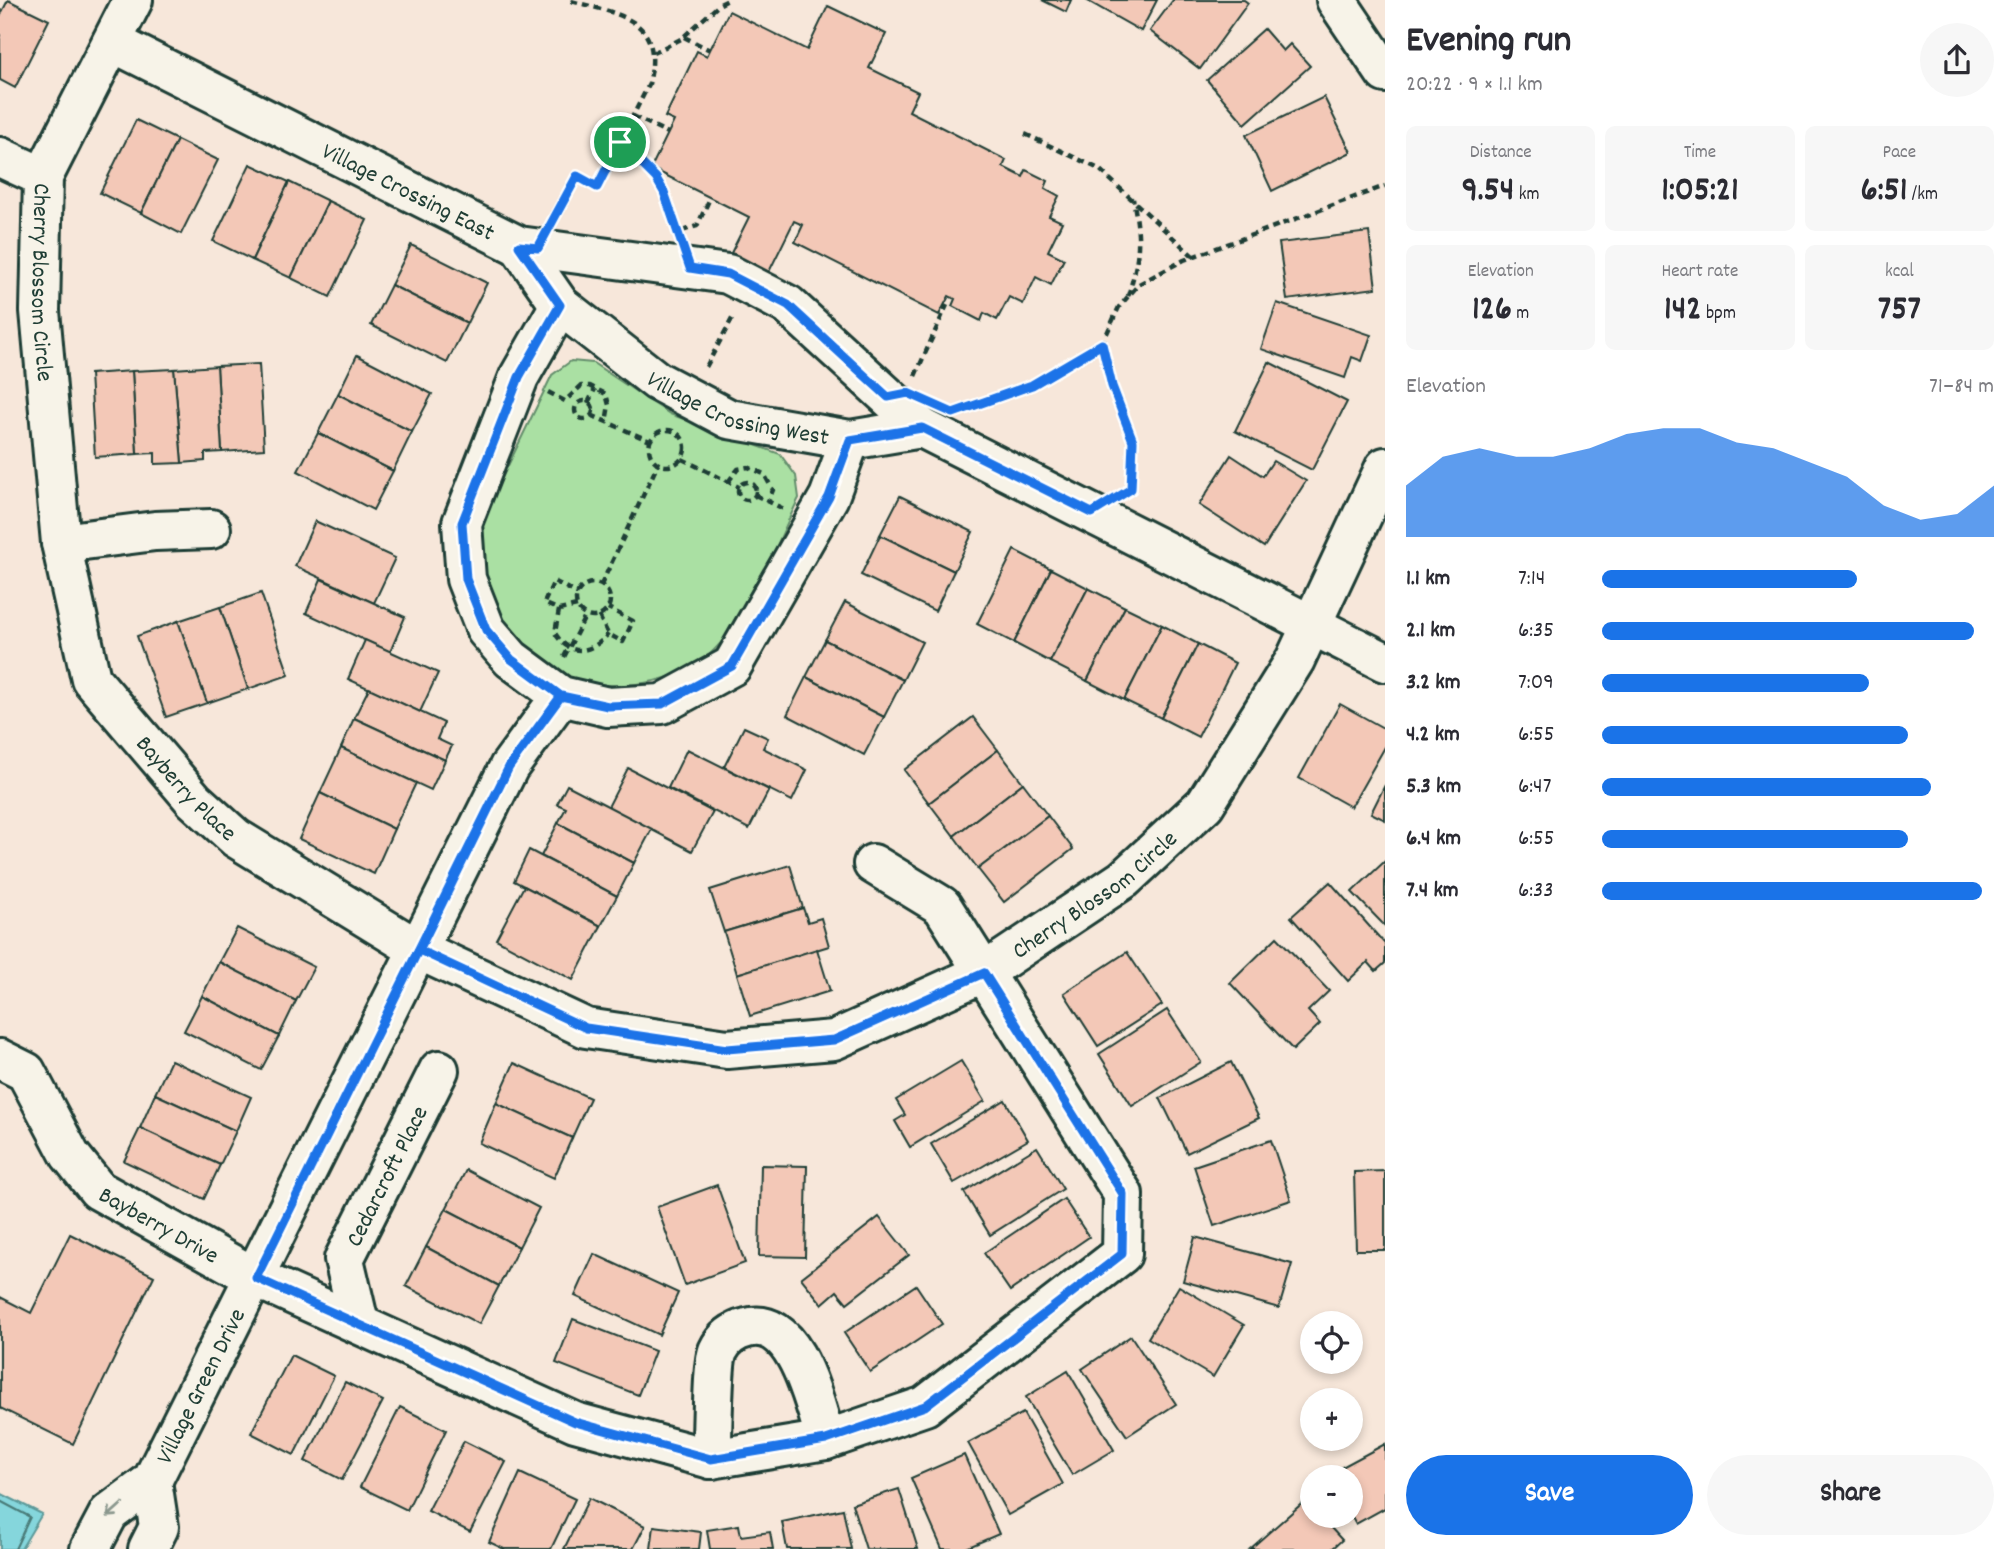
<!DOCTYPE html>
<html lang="en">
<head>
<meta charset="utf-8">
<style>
  body { margin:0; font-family:Dekko,sans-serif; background:#f7f7f7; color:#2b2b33; height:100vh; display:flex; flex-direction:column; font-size:26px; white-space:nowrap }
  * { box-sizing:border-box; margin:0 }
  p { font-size:23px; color:#7c7c81 }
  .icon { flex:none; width:38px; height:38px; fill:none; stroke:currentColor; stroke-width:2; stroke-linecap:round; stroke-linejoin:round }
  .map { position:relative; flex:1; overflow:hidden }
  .panel { display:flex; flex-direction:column; background:#fff; width:630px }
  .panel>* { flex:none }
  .buttons { position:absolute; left:1300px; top:1311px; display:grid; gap:14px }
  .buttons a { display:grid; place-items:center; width:63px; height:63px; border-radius:50%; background:#fff; box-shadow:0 4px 10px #0003; font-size:35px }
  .pin { position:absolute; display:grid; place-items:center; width:60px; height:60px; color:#fff; margin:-30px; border:4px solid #fff; border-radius:50%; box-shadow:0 2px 7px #0007 }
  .round { display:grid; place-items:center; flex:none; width:74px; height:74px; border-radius:37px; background:#f7f7f7 }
  .head { display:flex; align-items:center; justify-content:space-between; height:119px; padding:0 21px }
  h1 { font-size:38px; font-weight:700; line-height:52px }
  .metrics { display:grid; grid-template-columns:repeat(3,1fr); gap:10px; height:119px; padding:7px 21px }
  .metrics div { display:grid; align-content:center; border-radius:10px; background:#f7f7f7; text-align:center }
  .metrics b { font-size:35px; font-weight:700 }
  .metrics small { font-size:19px; font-weight:400 }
  .metrics p { font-size:19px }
  .chart { height:196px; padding:14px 21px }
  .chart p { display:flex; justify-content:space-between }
  .chart svg { width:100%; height:126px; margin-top:7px; fill:#1a73e8; opacity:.7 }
  .button { display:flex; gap:14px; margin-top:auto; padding:14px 21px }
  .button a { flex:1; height:80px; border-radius:42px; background:#1a73e8; color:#fff; font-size:28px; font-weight:700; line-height:80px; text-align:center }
  .button a+a { background:#f7f7f7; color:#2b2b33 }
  ul { padding:0 21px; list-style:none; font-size:23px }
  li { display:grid; grid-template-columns:112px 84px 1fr; align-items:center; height:52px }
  li i { height:18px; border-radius:9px; background:#1a73e8 }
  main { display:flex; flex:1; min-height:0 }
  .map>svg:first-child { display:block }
</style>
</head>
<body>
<main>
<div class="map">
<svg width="1385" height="1549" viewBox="0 0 1385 1549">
  <rect width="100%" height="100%" fill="#f7e7da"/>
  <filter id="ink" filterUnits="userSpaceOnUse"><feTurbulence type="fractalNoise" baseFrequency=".0143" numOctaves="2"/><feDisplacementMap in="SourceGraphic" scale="14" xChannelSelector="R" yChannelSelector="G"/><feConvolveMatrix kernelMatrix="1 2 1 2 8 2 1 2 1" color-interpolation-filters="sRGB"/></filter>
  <g filter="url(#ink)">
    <!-- green -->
    <path fill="#aae0a3" stroke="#648e6c" stroke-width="2" d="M571 361 593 363 670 414 780 454 796 476 799 498C774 548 751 616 710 654 674 687 596 696 554 671 506 643 467 582 480 524 484 509 495 494 501 480 518 445 535 410 552 375Z"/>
    <!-- water -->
    <polygon fill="#85d6dc" stroke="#5c9999" stroke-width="2" points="0,1493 42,1514 21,1549 0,1549"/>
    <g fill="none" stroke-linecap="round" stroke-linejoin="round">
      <!-- shore -->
      <polyline stroke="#487a77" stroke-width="2" points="0,1501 30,1517 15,1549"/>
    </g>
    <!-- building -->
    <g fill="#f3c8b7" stroke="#1f3d34" stroke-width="2">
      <polygon points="8,0 49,20 15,88 0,80 0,16"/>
      <polygon points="1042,0 1071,0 1066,12"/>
      <polygon points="1086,0 1157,0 1141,31"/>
      <polygon points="1173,0 1244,0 1248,3 1200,69 1150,31"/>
      <polygon points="828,6 886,34 869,68 918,92 909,111 1006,160 1003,167 1023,177 1026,170 1048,181 1045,188 1059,196 1049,216 1062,222 1048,251 1064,259 1051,285 1036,277 1023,304 1009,297 997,320 984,313 981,321 952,306 955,299 949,296 939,315 795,242 803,225 794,221 766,278 728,259 749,217 651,168 674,121 665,117 697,51 707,56 729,11 807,50"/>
      <polygon points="1264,29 1283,51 1290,44 1310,66 1245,124 1207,80"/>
      <polygon points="1324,97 1351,152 1272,191 1246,135"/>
      <polygon points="136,120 177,140 141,213 100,193"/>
      <polygon points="177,140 218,160 181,234 141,213"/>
      <polygon points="250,164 289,182 252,260 213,241"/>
      <polygon points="289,182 328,201 291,278 252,260"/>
      <polygon points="328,201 367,220 330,297 291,278"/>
      <polygon points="1369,232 1376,288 1287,300 1279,243"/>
      <polygon points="411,245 487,283 467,323 391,285"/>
      <polygon points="391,285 467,323 447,363 371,325"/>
      <polygon points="1277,303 1371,335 1362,361 1352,357 1345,378 1261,349"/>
      <polygon points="357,355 432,394 412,432 338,394"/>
      <polygon points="1269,362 1347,402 1312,470 1235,431"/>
      <polygon points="259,364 264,449 222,452 217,366"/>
      <polygon points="217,366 222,452 205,453 205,461 182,463 174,369"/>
      <polygon points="174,369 182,463 155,464 155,453 137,454 132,371"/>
      <polygon points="132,371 137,454 95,457 90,374"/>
      <polygon points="338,394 412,432 393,471 318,433"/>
      <polygon points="318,433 393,471 373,510 298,471"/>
      <polygon points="1231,455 1263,476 1273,461 1306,481 1264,547 1199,505"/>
      <polygon points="900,496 973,532 954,571 880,535"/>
      <polygon points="315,521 395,558 374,603 295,566"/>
      <polygon points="880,535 954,571 935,611 861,575"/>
      <polygon points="1014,550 1051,569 1014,643 977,624"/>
      <polygon points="1051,569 1088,588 1050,662 1014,643"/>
      <polygon points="321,579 405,617 390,652 306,613"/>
      <polygon points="1088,588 1125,607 1087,681 1050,662"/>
      <polygon points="261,593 289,675 248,689 220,607"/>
      <polygon points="845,602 922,642 903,680 825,640"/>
      <polygon points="220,607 248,689 207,703 178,621"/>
      <polygon points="1125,607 1162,625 1124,700 1087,681"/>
      <polygon points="178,621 207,703 166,717 137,636"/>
      <polygon points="1162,625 1198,644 1161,718 1124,700"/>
      <polygon points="365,640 438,673 420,712 348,679"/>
      <polygon points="825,640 903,680 884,717 806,677"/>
      <polygon points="1198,644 1235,663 1198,737 1161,718"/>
      <polygon points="806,677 884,717 864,755 787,715"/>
      <polygon points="369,688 444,723 437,739 452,746 445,760 354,718"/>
      <polygon points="1340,704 1385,729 1385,747 1351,807 1299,778"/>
      <polygon points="973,717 998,750 929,803 904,770"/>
      <polygon points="354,718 445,760 431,790 341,748"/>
      <polygon points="744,727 768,738 763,748 807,770 792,801 724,767"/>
      <polygon points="341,748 416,783 394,829 320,793"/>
      <polygon points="687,749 769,790 749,829 668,788"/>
      <polygon points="998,750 1023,783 954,836 929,803"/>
      <polygon points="628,768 713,812 692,851 608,807"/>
      <polygon points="1023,783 1048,816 978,869 954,836"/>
      <polygon points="567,785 652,829 634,863 558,823 566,808 557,804"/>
      <polygon points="1385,785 1385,820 1371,813"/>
      <polygon points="320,793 394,829 374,874 299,839"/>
      <polygon points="1048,816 1073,849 1004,902 978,869"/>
      <polygon points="558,823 634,863 617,896 541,856"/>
      <polygon points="529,850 617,896 601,926 514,881"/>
      <polygon points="1385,861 1385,926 1352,892"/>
      <polygon points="790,865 803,908 724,932 710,890"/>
      <polygon points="1330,882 1385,944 1385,963 1376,971 1368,962 1348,981 1291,917"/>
      <polygon points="524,886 601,926 573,980 496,939"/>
      <polygon points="803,908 808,922 821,918 829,946 737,974 724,932"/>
      <polygon points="237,928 314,967 296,1001 219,962"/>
      <polygon points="1277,937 1329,991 1308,1011 1320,1024 1293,1050 1230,983"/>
      <polygon points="817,949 830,991 750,1016 737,974"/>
      <polygon points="1127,952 1162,1005 1098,1046 1064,993"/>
      <polygon points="219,962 296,1001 279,1036 202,996"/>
      <polygon points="202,996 279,1036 261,1070 184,1031"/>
      <polygon points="1167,1010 1201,1062 1132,1106 1099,1054"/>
      <polygon points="171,1060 251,1097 236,1131 155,1094"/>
      <polygon points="961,1061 985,1101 910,1147 895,1121 905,1115 896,1100"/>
      <polygon points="1231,1062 1259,1118 1187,1153 1160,1098"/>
      <polygon points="514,1063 590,1098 572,1138 496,1103"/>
      <polygon points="155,1094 236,1131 220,1165 140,1128"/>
      <polygon points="1005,1100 1028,1140 954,1183 931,1144"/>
      <polygon points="496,1103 572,1138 554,1178 479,1143"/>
      <polygon points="140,1128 220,1165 204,1199 124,1161"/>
      <polygon points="1271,1140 1291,1200 1214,1226 1194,1166"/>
      <polygon points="1037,1147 1063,1189 990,1235 964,1192"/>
      <polygon points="761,1165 807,1166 805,1257 759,1256"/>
      <polygon points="466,1170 539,1208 519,1247 446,1209"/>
      <polygon points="1385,1171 1385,1250 1356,1250 1354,1172"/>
      <polygon points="717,1185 745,1263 685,1285 657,1207"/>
      <polygon points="1064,1199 1089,1237 1010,1291 984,1253"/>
      <polygon points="446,1209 519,1247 499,1286 426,1247"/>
      <polygon points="879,1217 909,1255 847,1303 837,1291 822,1304 801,1278"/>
      <polygon points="70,1234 154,1276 73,1444 0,1408 0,1297 31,1313"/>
      <polygon points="1195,1237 1292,1264 1279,1308 1183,1281"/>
      <polygon points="426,1247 499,1286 479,1324 406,1286"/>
      <polygon points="594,1254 678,1293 659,1335 575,1296"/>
      <polygon points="916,1285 942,1324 870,1372 844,1333"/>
      <polygon points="1179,1286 1244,1325 1213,1377 1148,1338"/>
      <polygon points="573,1319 655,1351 638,1395 556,1363"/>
      <polygon points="1131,1336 1176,1404 1127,1436 1082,1369"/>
      <polygon points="291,1355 334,1376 294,1455 251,1433"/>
      <polygon points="1068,1371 1114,1450 1072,1475 1026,1397"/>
      <polygon points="345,1382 383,1401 342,1480 305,1461"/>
      <polygon points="400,1407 446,1430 407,1510 360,1487"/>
      <polygon points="1023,1413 1063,1484 1008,1515 968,1443"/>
      <polygon points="464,1441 506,1462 470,1532 428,1511"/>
      <polygon points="1385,1444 1385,1508 1356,1524 1351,1515 1351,1477 1330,1477 1329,1474"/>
      <polygon points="964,1455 999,1534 964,1549 942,1549 911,1478"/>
      <polygon points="520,1473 575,1499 551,1549 504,1549 489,1542"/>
      <polygon points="899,1489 918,1549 866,1549 852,1504"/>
      <polygon points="589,1498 645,1526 633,1549 564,1549"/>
      <polygon points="1306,1500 1312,1507 1312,1516 1320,1516 1342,1540 1332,1549 1250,1549"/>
      <polygon points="843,1509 851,1549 787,1549 782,1522"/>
      <polygon points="739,1525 741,1536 770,1532 773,1549 710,1549 707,1530"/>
      <polygon points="654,1526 701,1532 699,1549 651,1549"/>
    </g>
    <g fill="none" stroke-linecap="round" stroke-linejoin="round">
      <!-- minor casing -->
      <g stroke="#1f3d34" stroke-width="44">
        <g id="minor">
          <path id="s1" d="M133 0 43 177 40 311 61 543 91 679 194 800 236 838 419 950 586 1028 727 1049 834 1040 983 973 1124 879 1205 804 1295 660 1385 467"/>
          <polyline points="1336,0 1385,73"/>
          <path id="s2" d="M112 42 519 246 728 274 788 305 922 428"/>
          <polyline points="0,157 43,177"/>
          <path id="s3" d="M519 246 560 305 657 381 729 419 850 440 922 428 1385 662"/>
          <polyline points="560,305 519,377 462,523 466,579 486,630 511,659 561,696 608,707 662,704 732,666 829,497 850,440"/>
          <polyline points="61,543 155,531 211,529"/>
          <path id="s4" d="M0 1059 26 1072 70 1155 98 1190 256 1278 575 1422 711 1459 826 1440 925 1406 1122 1254 1123 1194 942 906 873 864"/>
          <path id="s5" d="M359 1323 344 1259 439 1070"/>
          <path d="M711 1459C713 1438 712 1365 718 1351 724 1338 734 1331 747 1328 797 1314 815 1407 826 1440"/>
          <path id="s6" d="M90 1549 109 1513 152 1481 509 767 561 696"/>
          <polyline points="148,1549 159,1527 152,1481"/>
        </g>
      </g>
      <!-- path -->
      <g stroke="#1f3d34" stroke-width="4.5" stroke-dasharray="7 5" stroke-linecap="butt">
        <polyline points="684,37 710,50"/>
        <polyline points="653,53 681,39 720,4 728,0"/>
        <polyline points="633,116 668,133"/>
        <polyline points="1025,134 1099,169 1193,256"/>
        <polyline points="620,142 656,178 665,192 679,234"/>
        <polyline points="609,163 626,167 641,165"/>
        <path d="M555 217 577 176 597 187 649 84C665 17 619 15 568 0"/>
        <polyline points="682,231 697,226 710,198"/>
        <path d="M1128 296C1140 256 1141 239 1133 199"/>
        <polyline points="706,367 733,317"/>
        <polyline points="915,376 947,305"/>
        <polyline points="548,392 565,401 581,386 590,386 606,394 609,405 606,422"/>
        <circle cx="584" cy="410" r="9"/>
        <polyline points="588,403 595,389"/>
        <polyline points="964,409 1032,385 1102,344"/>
        <polyline points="591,415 650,441"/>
        <circle cx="667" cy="448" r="18"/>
        <polyline points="682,459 739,487"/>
        <polyline points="728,482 738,469 748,467 764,474 773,490 768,502"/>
        <circle cx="747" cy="491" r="9"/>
        <polyline points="1125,492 1131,489 1133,441 1112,386 1102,344 1119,307 1139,284 1184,260 1385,186"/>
        <polyline points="755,495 784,509"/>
        <circle cx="593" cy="600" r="17"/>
        <polyline points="601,585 658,464"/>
        <polyline points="577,606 559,610 544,603 554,581 578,594"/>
        <path d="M559 610 555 633C570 658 592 653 608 634"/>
        <polyline points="599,616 608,634 623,642 633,621 608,608"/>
        <polyline points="564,657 586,615"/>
      </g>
      <!-- minor -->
      <use href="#minor" stroke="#f7f3e8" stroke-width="38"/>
    </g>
    <!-- one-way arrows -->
    <defs><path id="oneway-shaft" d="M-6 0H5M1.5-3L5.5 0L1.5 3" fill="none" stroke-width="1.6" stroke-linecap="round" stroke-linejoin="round" transform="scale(1.75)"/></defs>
    <use stroke="#8b988e" href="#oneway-shaft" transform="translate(115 1510) rotate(138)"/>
  </g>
  <g fill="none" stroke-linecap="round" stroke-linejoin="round" filter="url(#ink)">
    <!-- route casing -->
    <g stroke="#fff" stroke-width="14">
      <polyline id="route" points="620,142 597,187 577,176 538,248 519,246 560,305 519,377 462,523 466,579 486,630 511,659 561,696 509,767 256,1278 575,1422 711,1459 826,1440 925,1406 1122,1254 1123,1194 984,973 834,1040 727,1049 586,1028 419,950 509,767 561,696 608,706 662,704 732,666 829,497 850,440 922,428 1092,513 1131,489 1133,441 1112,386 1102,344 1032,385 953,413 908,393 888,397 788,305 728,274 690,268 664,192 656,178 620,142"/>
    </g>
    <!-- route -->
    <use href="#route" stroke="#1a73e8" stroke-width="9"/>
  </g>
  <g text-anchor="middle" stroke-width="6" stroke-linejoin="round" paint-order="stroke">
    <!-- street labels -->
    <g font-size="24" fill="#1f3d34" stroke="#f7f3e8">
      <text dy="8" stroke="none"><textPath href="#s2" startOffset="332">Village Crossing East</textPath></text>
      <text dy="8" stroke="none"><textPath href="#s1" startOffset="304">Cherry Blossom Circle</textPath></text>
      <text dy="8" stroke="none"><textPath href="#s3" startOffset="282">Village Crossing West</textPath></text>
      <text dy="8" stroke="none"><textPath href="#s1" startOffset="850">Bayberry Place</textPath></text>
      <text dy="8" stroke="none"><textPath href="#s1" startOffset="1869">Cherry Blossom Circle</textPath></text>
      <text dy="8" stroke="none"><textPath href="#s5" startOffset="159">Cedarcroft Place</textPath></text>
      <text dy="8" stroke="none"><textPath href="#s4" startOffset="238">Bayberry Drive</textPath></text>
      <text dy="8" stroke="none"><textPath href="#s6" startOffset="201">Village Green Drive</textPath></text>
    </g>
  </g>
</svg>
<div class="buttons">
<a><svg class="icon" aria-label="locate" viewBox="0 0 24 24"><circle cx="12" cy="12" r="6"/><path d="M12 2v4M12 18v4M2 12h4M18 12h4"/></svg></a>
<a>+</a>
<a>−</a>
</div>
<div class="pin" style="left:620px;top:142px;background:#1e9e55"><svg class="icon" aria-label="arrive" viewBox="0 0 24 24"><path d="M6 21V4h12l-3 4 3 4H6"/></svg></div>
</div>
<section class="panel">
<div class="head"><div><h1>Evening run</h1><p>20:22 · 9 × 1.1 km</p></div><a class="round"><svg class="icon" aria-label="share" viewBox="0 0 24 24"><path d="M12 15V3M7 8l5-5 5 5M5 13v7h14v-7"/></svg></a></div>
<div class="metrics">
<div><p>Distance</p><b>9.54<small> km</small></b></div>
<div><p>Time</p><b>1:05:21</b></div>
<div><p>Pace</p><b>6:51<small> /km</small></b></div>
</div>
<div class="metrics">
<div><p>Elevation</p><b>126<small> m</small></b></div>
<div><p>Heart rate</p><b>142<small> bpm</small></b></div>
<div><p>kcal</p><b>757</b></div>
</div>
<div class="chart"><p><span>Elevation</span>71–84 m</p>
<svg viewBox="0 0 160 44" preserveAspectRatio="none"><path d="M0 44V26L10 16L20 13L30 16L40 16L50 13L60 8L70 6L80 6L90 11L100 13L110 18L120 23L130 33L140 38L150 36L160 26V44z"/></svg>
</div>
<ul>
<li><b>1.1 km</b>7:14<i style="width:65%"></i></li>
<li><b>2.1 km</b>6:35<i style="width:95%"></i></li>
<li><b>3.2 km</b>7:09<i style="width:68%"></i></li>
<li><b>4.2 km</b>6:55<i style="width:78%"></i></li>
<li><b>5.3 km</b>6:47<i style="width:84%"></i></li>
<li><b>6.4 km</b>6:55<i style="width:78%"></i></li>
<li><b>7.4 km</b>6:33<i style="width:97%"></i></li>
</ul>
<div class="button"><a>Save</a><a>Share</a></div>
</section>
</main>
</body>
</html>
